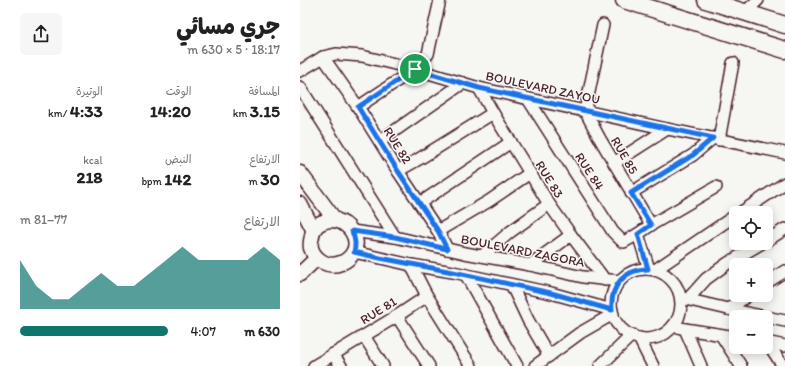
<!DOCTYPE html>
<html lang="ar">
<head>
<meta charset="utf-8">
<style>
  body { margin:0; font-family:Itim,"Playpen Sans Arabic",sans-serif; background:#f6f6f6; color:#222; direction:rtl; height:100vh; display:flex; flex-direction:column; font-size:15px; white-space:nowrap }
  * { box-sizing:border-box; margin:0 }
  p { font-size:13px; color:#767676 }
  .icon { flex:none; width:22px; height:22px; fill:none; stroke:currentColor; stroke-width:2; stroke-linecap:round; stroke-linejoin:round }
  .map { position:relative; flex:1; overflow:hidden; direction:ltr }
  .drawer { display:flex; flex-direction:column; background:#fff; width:300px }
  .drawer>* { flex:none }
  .buttons { position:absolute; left:429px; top:206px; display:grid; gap:8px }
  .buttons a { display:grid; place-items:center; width:44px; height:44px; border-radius:6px; background:#fff; box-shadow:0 2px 10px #0003; font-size:20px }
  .pin { position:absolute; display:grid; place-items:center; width:34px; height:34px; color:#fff; margin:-17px; border:2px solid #fff; border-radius:50%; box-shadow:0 1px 4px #0007 }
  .round { display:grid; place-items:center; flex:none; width:42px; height:42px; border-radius:6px; background:#f6f6f6 }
  .summary { display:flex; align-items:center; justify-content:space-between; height:68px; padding:0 20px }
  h1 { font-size:22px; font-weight:800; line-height:30px }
  .metrics { display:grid; grid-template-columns:repeat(3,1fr); gap:6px; height:68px; padding:4px 20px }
  .metrics div { display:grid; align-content:center }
  .metrics b { font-size:17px; font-weight:800 }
  .metrics small { font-size:11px; font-weight:400 }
  .metrics p { font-size:11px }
  .chart { height:112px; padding:8px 20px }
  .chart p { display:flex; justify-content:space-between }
  .chart svg { width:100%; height:72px; margin-top:4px; fill:#0f766e; opacity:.7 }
  ul { padding:0 20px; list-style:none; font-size:13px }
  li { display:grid; grid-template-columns:64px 48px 1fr; align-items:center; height:30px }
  li i { height:10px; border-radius:5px; background:#0f766e }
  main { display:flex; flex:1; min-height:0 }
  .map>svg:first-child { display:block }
</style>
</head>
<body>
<main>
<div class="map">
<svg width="485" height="366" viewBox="0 0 485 366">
  <rect width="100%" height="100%" fill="#f6f6f2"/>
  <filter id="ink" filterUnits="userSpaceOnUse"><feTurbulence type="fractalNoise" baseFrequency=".025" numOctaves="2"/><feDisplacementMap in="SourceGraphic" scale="8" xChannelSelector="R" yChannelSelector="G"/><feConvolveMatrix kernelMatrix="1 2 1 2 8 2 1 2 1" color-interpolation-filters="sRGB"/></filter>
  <g filter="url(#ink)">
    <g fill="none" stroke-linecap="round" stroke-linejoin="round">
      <!-- minor casing -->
      <g stroke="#4a1f2b" stroke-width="14">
        <g id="minor">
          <polyline points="445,12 458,0"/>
          <polyline points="303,25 285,111 300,139 351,225"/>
          <polyline points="23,57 58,107 98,171 138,231 147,249"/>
          <polyline points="0,71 23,57 36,54 62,56 115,69 179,88 367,129 485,153"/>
          <polyline points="0,87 95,237"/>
          <polyline points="179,88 193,113 249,204 271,235 305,280"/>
          <polyline points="228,99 313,232 322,241 324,242 338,234 351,225 416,187"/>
          <polyline points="58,107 115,69 128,54 140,0"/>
          <polyline points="419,140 433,63"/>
          <polyline points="80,141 163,83"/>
          <polyline points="314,163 367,129"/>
          <polyline points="98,171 119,159 193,113"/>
          <polyline points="331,193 393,155 413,138"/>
          <polyline points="120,203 211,142"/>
          <polyline points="440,213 485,183"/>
          <polyline points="52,231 95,237 165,253 230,265 283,277 319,281"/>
          <polyline points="138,231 189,201 230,173"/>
          <polyline points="338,234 349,269"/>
          <polyline points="466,241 485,229"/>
          <polyline points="54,252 111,265 153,272 251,293 312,310"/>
          <polyline points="182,256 210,232 249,204"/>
          <polyline points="111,265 127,296 171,366"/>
          <polyline points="230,265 271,235"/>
          <circle cx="346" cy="304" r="35"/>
          <polyline points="355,270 436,215"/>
          <polyline points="166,275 217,366"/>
          <polyline points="466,283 485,271"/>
          <polyline points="212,286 228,320 249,356"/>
          <polyline points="381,298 428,309 485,321"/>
          <polyline points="388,299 406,279 428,263 462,243"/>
          <polyline points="428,309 449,295"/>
          <polyline points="97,316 129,366"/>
          <polyline points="374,326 385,329 436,337"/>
          <polyline points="385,329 401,366"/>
          <polyline points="421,335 441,366"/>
          <polyline points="64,336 83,366"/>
          <polyline points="339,338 353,366"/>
          <polyline points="466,342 485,346"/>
          <polyline points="467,342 483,366"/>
          <polyline points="33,354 41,366"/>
          <polyline points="14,366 97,316 127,296"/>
          <polyline points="235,366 280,333 313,314"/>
          <polyline points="300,366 332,335"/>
        </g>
      </g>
      <!-- tertiary casing -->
      <g stroke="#4a1f2b" stroke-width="17">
        <g id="tertiary">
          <polyline points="0,173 35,220"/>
          <polyline points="0,204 13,229"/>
          <path d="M35 220C49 223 61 239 53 253 50 258 46 261 41 263 29 268 15 261 11 248 10 244 11 240 12 236 13 229 16 224 23 222 27 220 31 220 35 220Z"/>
          <polyline points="0,274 17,258"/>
        </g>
      </g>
      <!-- secondary casing -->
      <g stroke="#4a1f2b" stroke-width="19">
        <g id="secondary">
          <polyline points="324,0 485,50"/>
          <polyline points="406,0 485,25"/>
        </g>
      </g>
      <!-- minor -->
      <use href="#minor" stroke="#f6f6f2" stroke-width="11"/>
      <!-- tertiary -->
      <use href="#tertiary" stroke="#f6f6f2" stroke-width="14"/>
      <!-- secondary -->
      <use href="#secondary" stroke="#f6f6f2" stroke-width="16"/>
    </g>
  </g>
  <g fill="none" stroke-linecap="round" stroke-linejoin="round" filter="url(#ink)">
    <!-- route casing -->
    <g stroke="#fff" stroke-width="8">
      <path id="route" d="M115 69 179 88 413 138 393 155 331 193 351 225 338 234 348 269C324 269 310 286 312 310L251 293 153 272 80 258 54 252C56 244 55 239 52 231L95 237 147 249 138 231 98 171 58 107Z"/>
    </g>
    <!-- route -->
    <use href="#route" stroke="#1a73e8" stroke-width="5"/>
  </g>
  <g text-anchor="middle" stroke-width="3" stroke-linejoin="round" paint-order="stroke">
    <!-- street labels -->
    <g font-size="13" fill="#4a1f2b" stroke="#f6f6f2">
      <text transform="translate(243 87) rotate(12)" y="5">BOULEVARD ZAYOU</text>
      <text transform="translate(98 145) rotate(58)" y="5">RUE 82</text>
      <text transform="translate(325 155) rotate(60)" y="5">RUE 85</text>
      <text transform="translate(290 171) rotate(57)" y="5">RUE 84</text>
      <text transform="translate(250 179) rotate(58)" y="5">RUE 83</text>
      <text transform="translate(223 250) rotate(11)" y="5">BOULEVARD ZAGORA</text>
      <text transform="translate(78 310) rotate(-32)" y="5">RUE 81</text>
    </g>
  </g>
</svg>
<div class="buttons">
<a><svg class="icon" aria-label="locate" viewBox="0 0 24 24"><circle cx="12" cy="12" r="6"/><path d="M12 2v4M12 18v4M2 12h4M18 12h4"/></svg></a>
<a>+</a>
<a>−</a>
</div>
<div class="pin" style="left:115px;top:69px;background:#1e9e55"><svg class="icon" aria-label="arrive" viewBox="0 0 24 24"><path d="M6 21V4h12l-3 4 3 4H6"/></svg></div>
</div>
<section class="drawer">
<div class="summary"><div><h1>جري مسائي</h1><p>18:17 · 5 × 630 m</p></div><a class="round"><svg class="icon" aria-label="share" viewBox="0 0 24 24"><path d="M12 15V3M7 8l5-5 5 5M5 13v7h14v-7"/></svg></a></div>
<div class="metrics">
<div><p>المسافة</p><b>3.15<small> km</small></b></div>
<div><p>الوقت</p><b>14:20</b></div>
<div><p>الوتيرة</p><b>4:33<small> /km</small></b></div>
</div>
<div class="metrics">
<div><p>الارتفاع</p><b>30<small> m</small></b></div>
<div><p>النبض</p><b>142<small> bpm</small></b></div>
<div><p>kcal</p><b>218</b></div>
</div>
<div class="chart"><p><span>الارتفاع</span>77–81 m</p>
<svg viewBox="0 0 160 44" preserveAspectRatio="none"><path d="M0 44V14L10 30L20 38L30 38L40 30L50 22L60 30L70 30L80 22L90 14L100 6L110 14L120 14L130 14L140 14L150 6L160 14V44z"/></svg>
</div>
<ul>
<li><b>630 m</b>4:07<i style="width:100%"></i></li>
</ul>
</section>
</main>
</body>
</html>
